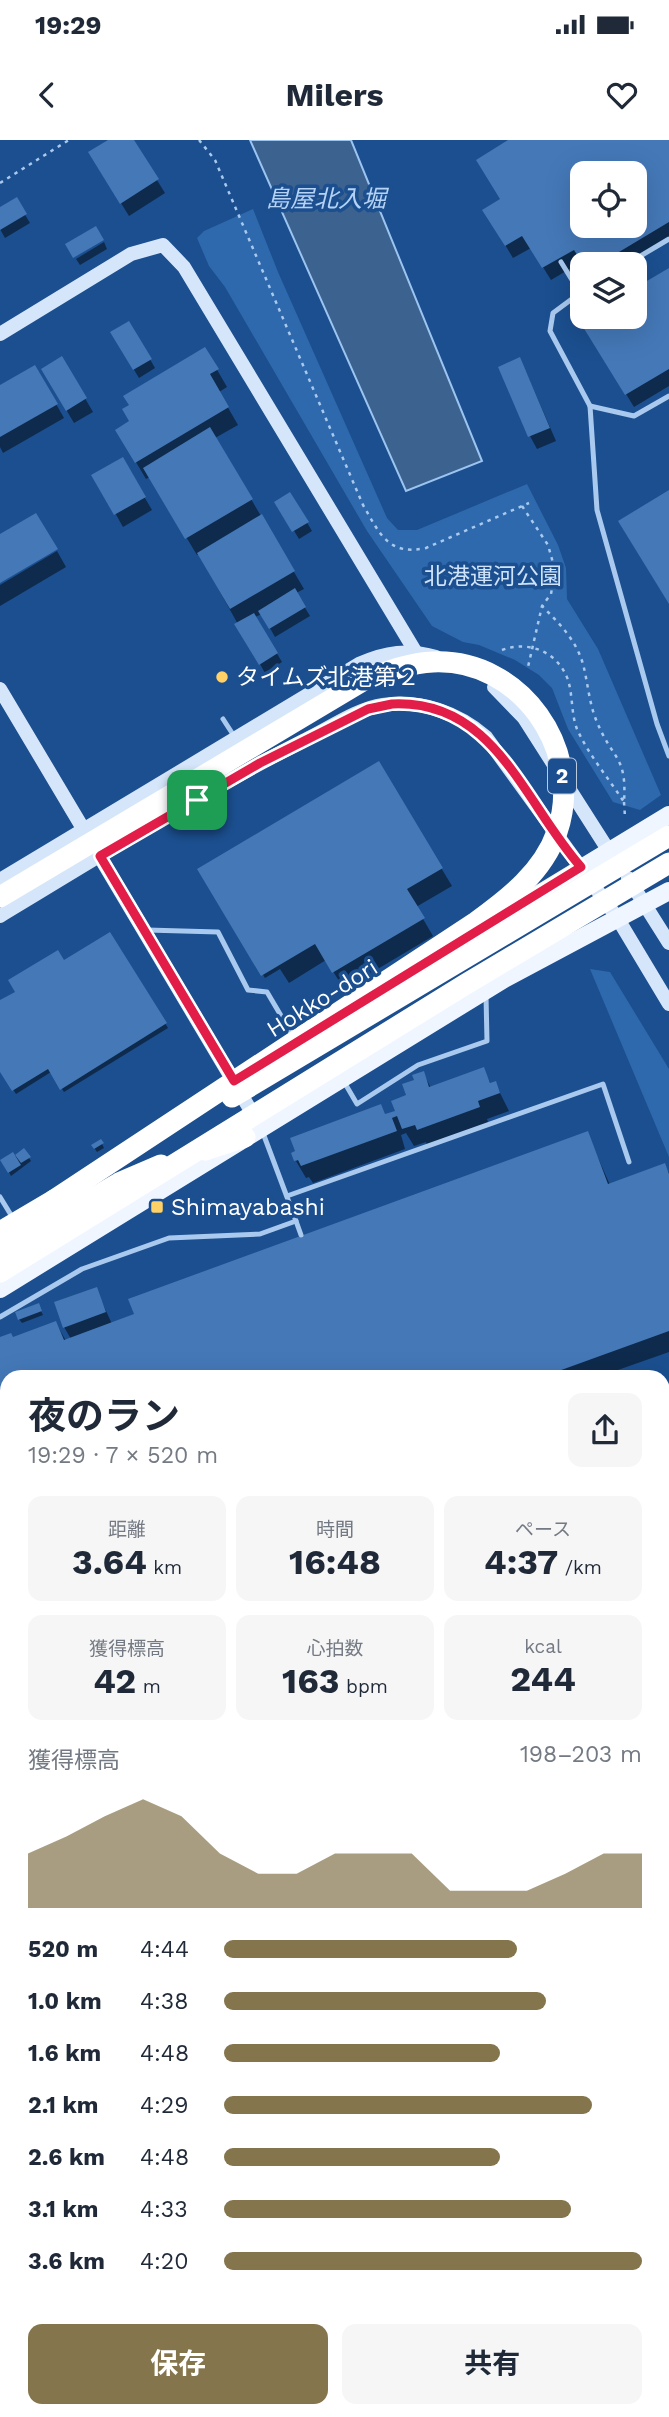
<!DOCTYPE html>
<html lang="ja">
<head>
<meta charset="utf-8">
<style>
  body { margin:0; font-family:"Work Sans","Noto Sans JP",sans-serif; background:#f6f6f7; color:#1f2937; height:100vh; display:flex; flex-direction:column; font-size:26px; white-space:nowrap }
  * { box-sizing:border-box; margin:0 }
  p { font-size:23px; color:#747a83 }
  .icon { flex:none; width:38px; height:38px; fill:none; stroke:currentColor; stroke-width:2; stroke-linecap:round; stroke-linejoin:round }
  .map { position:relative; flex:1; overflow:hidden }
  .details { position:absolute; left:0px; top:1230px; width:670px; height:1048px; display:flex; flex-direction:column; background:#fff; border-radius:21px 21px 0 0; box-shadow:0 7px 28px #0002 }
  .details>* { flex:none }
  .fabs { position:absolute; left:570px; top:21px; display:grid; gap:14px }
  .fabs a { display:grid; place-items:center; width:77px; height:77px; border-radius:14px; background:#fff; box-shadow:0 7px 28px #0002; font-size:35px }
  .pin { position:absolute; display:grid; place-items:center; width:60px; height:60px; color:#fff; margin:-30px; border-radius:14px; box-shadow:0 4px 10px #0006 }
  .round { display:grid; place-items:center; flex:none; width:74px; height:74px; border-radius:14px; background:#f6f6f7 }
  .overview { display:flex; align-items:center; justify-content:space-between; height:119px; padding:0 28px }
  h1 { font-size:38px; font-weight:700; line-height:52px }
  .figures { display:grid; grid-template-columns:repeat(3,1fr); gap:10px; height:119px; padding:7px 28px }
  .figures div { display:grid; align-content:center; border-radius:14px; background:#f6f6f7; text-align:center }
  .figures b { font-size:35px; font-weight:700 }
  .figures small { font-size:19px; font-weight:400 }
  .figures p { font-size:19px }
  .chart { height:196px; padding:14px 28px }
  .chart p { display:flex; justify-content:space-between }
  .chart svg { width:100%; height:126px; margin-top:7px; fill:#84754c; opacity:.7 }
  .button { display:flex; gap:14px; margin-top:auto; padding:14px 28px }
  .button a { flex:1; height:80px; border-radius:14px; background:#84754c; color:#fff; font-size:28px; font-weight:700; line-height:80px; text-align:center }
  .button a+a { background:#f6f6f7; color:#1f2937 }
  ul { padding:0 28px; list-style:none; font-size:23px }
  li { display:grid; grid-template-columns:112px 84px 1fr; align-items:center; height:52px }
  li i { height:18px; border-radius:9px; background:#84754c }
  .status { display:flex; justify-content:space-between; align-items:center; height:49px; padding:0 35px; background:#fff; direction:ltr }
  .status svg { height:19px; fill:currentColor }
  header { display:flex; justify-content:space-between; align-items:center; height:91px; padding:0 28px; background:#fff; font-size:32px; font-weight:700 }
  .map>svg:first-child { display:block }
</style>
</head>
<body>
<div class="status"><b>19:29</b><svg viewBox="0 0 49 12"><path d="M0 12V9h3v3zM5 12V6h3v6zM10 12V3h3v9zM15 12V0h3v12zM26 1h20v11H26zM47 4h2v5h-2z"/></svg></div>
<header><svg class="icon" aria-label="back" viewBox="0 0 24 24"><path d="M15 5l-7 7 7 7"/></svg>Milers<svg class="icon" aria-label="heart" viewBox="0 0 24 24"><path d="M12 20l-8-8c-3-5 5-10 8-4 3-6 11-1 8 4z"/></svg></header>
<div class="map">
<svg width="669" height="2277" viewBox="0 0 669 2277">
  <rect width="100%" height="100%" fill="#1b4f8f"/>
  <!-- green -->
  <g fill="#2e69ad">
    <polygon points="253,69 278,132 387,378 398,390 417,390 527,344 558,405 566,428 567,459 598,509 661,655 640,670 613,662 568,589 552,548 539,535 515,520 479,505 463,502 432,486 367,391 225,147 209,126 197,98 204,91"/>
    <polygon points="590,829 610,832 669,929 669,1017"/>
    <polygon points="669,1320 669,2277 0,2277 0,2009 7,2002 7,2272 663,2272 663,1322"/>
  </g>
  <!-- water -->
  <g fill="#3c6290" stroke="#9cc4f0" stroke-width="2">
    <polygon points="250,0 351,0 482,321 406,351"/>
    <polygon points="335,2272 456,2272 454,2277 337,2277"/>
    <polygon points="526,2272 573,2272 570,2277 523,2277"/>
  </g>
  <!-- shadow -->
  <g fill="#0007" fill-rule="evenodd">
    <polygon points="111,0 132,0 165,53 129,76 98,26"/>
    <path d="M511 0H669V99L628 124H584L583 121 551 140 531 108 513 118 492 83 502 60ZM583 33H635V86H583Z"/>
    <polygon points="16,60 30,83 5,98 0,89 0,69"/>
    <polygon points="104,102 107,109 80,125 76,119"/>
    <polygon points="669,130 669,246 634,267 582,182 591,177 635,177"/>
    <polygon points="129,183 155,228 139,238 112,193"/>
    <polygon points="205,209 227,247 219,252 238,285 215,298 304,449 296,453 310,476 275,497 262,474 255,477 282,522 265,533 199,414 197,415 150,337 146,339 117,290 131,282"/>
    <polygon points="62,219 93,272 74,283 43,230"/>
    <polygon points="35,227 64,278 3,313 0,307 0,247"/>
    <polygon points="526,232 556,301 537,309 530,296"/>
    <polygon points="122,319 152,370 123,387 94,335"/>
    <polygon points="290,354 312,391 299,399 277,362"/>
    <polygon points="57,411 66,427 0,466 0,445"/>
    <polygon points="378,623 452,746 416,767 433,796 344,849 326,820 289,843 280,829 265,838 199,729"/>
    <polygon points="109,794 168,888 64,952 51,932 16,954 0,929 0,862"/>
    <polygon points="483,929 491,944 495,943 509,971 487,979 489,985 428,1007 426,1002 414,1006 406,993 401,995 405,1009 313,1043 309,1037 306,1038 296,1021 397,972 423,933 431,948"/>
    <polygon points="587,993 610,1045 665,1026 669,1033 669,1212 598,1237 7,1237 7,1457 0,1460 0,1199 12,1199 56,1183 66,1201 71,1199 64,1187 96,1149 112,1184"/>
    <polygon points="101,1002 104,1008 97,1012 93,1006"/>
    <polygon points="24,1011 31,1021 11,1036 3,1021"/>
    <polygon points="40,1169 43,1175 22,1183 19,1179"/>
    <polygon points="669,1274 669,1310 663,1312 663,1276"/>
    <polygon points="669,1360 669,1599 663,1604 663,1362"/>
    <polygon points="7,1535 7,1964 0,1970 0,1538"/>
    <polygon points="663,2174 669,2186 669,2239 666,2240 669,2246 669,2267 659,2276 655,2272 663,2272"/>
    <polygon points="483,2272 499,2272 499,2277 487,2277"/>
    <polygon points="579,2272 638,2272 633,2277 576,2277"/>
  </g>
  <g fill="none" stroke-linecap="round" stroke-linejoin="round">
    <!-- ferry -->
    <g stroke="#b5d3f5" stroke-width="2" stroke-dasharray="9 7" stroke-linecap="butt">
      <polyline points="385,2272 387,2277"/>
      <polyline points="566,2277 570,2272"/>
    </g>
  </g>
  <!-- building -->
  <g fill="#4478b7" fill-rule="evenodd">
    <polygon points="108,0 134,0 159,39 120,64 88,12"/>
    <path d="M508 0H669V82L599 124H583L574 110 542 128 522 96 505 106 482 70 500 59 476 20ZM583 33H635V86H583Z"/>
    <polygon points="17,57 27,74 0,90 0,67"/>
    <polygon points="96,86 104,100 73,118 65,104"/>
    <polygon points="669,128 669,229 625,255 580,182 588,177 635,177 635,148"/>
    <polygon points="129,181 152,219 133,230 110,192"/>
    <polygon points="205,207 219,229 210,234 229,267 135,323 115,290 129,281 122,269 129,265 123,256"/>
    <polygon points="62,216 87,258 66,271 41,229"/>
    <polygon points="520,217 550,288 528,297 498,227"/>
    <polygon points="35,225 58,264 0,297 0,245"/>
    <polygon points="210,287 253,359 185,399 143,328"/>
    <polygon points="123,317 146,357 114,375 91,335"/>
    <polygon points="669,350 669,464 618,381"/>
    <polygon points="290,352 309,382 292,392 274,362"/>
    <polygon points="36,373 58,409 0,443 0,394"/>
    <polygon points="262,374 295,431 230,469 197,413"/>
    <polygon points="295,448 306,467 269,489 258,471"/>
    <polygon points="254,473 278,513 259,525 234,484"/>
    <polygon points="379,621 443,728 407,749 425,778 332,833 315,804 261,836 197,729"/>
    <polygon points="110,792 167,883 60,950 48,929 12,951 0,932 0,860 15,852 8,840 58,810 64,820"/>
    <polygon points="484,927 490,943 496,941 500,953 478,961 480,967 417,990 415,985 402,989 397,976 392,978 397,991 301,1026 298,1020 294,1021 291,1013 295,1011 290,998 381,964 385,974 395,971 391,961 406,955 402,944 414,940 412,935 424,931 429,947"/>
    <polygon points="588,991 608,1044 665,1023 669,1034 669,1191 542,1237 7,1237 7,1436 0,1439 0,1197 11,1193 13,1197 56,1181 64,1200 134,1174 128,1159"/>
    <polygon points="101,999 104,1003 94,1009 91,1005"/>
    <polygon points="24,1008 31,1017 21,1023 15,1015"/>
    <polygon points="13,1012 21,1025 8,1033 0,1020"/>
    <polygon points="97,1147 106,1172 63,1188 54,1162"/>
    <polygon points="39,1163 42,1171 18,1180 15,1172"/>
    <polygon points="669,1272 669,1295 663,1297 663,1274"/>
    <polygon points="669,1358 669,1573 663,1577 663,1360"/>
    <polygon points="7,1533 7,1959 0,1965 0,1536"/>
    <polygon points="669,1876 669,1929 663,1920 663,1880"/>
    <polygon points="669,2184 669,2219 663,2221 663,2185"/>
    <polygon points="226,2272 242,2272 247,2277 231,2277"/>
    <polygon points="510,2272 519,2272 516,2277 507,2277"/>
    <polygon points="577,2272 618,2272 615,2277 574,2277"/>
  </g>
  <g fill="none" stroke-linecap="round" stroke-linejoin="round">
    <!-- path -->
    <g stroke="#a9c9ee" stroke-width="2.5" stroke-dasharray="3.5 5" stroke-linecap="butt">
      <path d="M199 0 215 20 363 365C380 394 388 416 426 408L529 363"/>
      <polyline points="0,43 69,0"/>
      <polyline points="522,366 548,405 555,430 551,454 542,466 528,527"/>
      <path d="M502 510C529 500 558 512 568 540 573 556 571 574 577 589 588 614 609 639 624 662 627 615 613 621 597 582 589 564 588 543 583 524 576 500 559 483 542 466"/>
      <polyline points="624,662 625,677"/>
      <polyline points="663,1315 669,1313"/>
      <polyline points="663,2031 668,2058"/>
      <polyline points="301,2272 303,2277"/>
      <polyline points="644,2277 647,2272"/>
    </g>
    <!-- lane -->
    <g stroke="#a9c9ee" stroke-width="5">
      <polyline points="561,122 580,153 553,173 550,191 590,266 597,370 657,584 669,616"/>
      <polyline points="627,124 669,99"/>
      <polyline points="590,266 634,276 669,256"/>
      <polyline points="223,579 234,596"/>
      <polyline points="147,790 218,792 248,850 267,852 293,896"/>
      <polyline points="343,940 357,964 418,925 487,901 486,856"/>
      <polyline points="287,1056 603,944 629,1022"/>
      <polyline points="0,1057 11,1075"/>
      <polyline points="296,1081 301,1095"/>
      <polyline points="0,1177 82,1129 169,1098 260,1094 296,1081 263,993"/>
      <polyline points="663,1251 669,1249"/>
      <polyline points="663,1344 669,1341"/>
      <polyline points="0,1468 7,1466"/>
      <polyline points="0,1499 7,1497"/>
      <polyline points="663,1858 669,1853"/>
      <polyline points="663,1965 669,1971"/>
      <polyline points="0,1989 7,1983"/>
      <polyline points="7,2052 3,2055 7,2060"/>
      <polyline points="663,2075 669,2069"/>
      <polyline points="199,2272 203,2277"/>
    </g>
    <!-- street -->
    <g stroke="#a9c9ee" stroke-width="7">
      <polyline points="669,1616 666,1634 669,1650"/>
      <polyline points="663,1662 669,1655"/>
      <polyline points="667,2277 669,2275"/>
    </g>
    <!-- secondary -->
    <g stroke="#d6e6fa" stroke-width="14">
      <polyline points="0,194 131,114 163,105 184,127 415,511"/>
      <polyline points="494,547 524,578 614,719"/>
      <polyline points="0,549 257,981"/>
      <polyline points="628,738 669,803"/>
      <path d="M0 740 359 524C386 512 408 509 436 517"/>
      <path d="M0 776C100 715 201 653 305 600 329 589 356 569 383 565 420 559 458 573 486 597L618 779 669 864"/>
    </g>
    <!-- primary -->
    <g stroke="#f0f6ff" stroke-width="18">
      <polyline points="478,791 669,675"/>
      <polyline points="0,1149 504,839 669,751"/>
    </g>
    <!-- highway -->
    <g stroke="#fff" stroke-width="21">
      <polyline points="205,1010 245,997"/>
      <polyline points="0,1092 54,1060"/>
      <polyline points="0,1113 119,1043 161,1025"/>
    </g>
    <!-- highway-bridge -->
    <g stroke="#fff" stroke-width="21">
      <path d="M0 757 366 539C389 531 409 523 433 522 521 518 585 611 557 692 543 732 509 758 476 782L54 1060"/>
      <polyline points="232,957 669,696"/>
      <polyline points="0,1132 466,844 669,723"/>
    </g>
  </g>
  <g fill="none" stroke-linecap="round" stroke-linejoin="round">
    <!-- route casing -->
    <g stroke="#fff" stroke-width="14">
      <path id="route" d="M392 564C495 559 524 663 581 727L234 941 100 716 260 623 368 569Z"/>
    </g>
    <!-- route -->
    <use href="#route" stroke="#e11d48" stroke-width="9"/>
  </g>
  <!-- markers -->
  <g fill="#ffd166" stroke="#1b4f8f" stroke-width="2.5">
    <circle cx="222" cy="537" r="7"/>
    <rect x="150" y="1060" width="14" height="14" rx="3.5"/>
  </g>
  <g text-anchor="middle" stroke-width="7" stroke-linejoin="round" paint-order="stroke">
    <!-- shield labels -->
    <rect fill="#1b4f8f" stroke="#bbcadd" stroke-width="2" x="548" y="618.5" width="28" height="35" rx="5"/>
    <g font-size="21" font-weight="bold" fill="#fff">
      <text x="562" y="643">2</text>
    </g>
    <!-- park labels -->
    <g font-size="23" fill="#cfe3fa" stroke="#1b4f8f">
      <text x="493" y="444">北港運河公園</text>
    </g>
    <!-- poi labels -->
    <g font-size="23" fill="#fff" stroke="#1b4f8f" text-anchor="start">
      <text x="236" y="545">タイムズ北港第２</text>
      <text x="171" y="1075">Shimayabashi</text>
    </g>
    <!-- street labels -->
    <g font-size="23" fill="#fff" stroke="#1b4f8f">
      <text transform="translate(322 858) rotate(-32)" y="8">Hokko-dori</text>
    </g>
    <!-- water labels -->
    <g font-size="24" font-style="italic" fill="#b5d3f5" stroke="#1b4f8f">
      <text x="326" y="67">島屋北入堀</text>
    </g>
  </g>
</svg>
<div class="fabs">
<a><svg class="icon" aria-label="locate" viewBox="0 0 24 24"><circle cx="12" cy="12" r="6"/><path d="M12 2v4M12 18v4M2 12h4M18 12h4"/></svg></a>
<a><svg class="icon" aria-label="layers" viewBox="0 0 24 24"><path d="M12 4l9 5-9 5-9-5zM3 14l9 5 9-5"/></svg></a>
</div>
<div class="pin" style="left:197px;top:660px;background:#1e9e55"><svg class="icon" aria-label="arrive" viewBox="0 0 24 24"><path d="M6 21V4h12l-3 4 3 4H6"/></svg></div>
<section class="details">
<div class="overview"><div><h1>夜のラン</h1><p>19:29 · 7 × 520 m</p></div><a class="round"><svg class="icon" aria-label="share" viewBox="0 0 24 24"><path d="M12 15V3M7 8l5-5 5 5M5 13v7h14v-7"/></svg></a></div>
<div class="figures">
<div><p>距離</p><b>3.64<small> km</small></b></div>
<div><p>時間</p><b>16:48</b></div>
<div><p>ペース</p><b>4:37<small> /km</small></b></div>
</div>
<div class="figures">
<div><p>獲得標高</p><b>42<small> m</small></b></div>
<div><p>心拍数</p><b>163<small> bpm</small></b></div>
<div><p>kcal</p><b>244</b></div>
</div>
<div class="chart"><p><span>獲得標高</span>198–203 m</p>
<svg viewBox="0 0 160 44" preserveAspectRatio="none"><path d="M0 44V25L10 19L20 12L30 6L40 12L50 25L60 32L70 32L80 25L90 25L100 25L110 38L120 38L130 38L140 32L150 25L160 25V44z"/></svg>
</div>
<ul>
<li><b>520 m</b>4:44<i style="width:70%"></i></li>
<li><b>1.0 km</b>4:38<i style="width:77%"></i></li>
<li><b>1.6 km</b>4:48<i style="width:66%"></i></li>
<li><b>2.1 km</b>4:29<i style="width:88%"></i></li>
<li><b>2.6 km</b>4:48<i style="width:66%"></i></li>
<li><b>3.1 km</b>4:33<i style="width:83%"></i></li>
<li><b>3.6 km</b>4:20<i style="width:100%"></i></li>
</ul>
<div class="button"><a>保存</a><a>共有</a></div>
</section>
</div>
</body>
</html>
